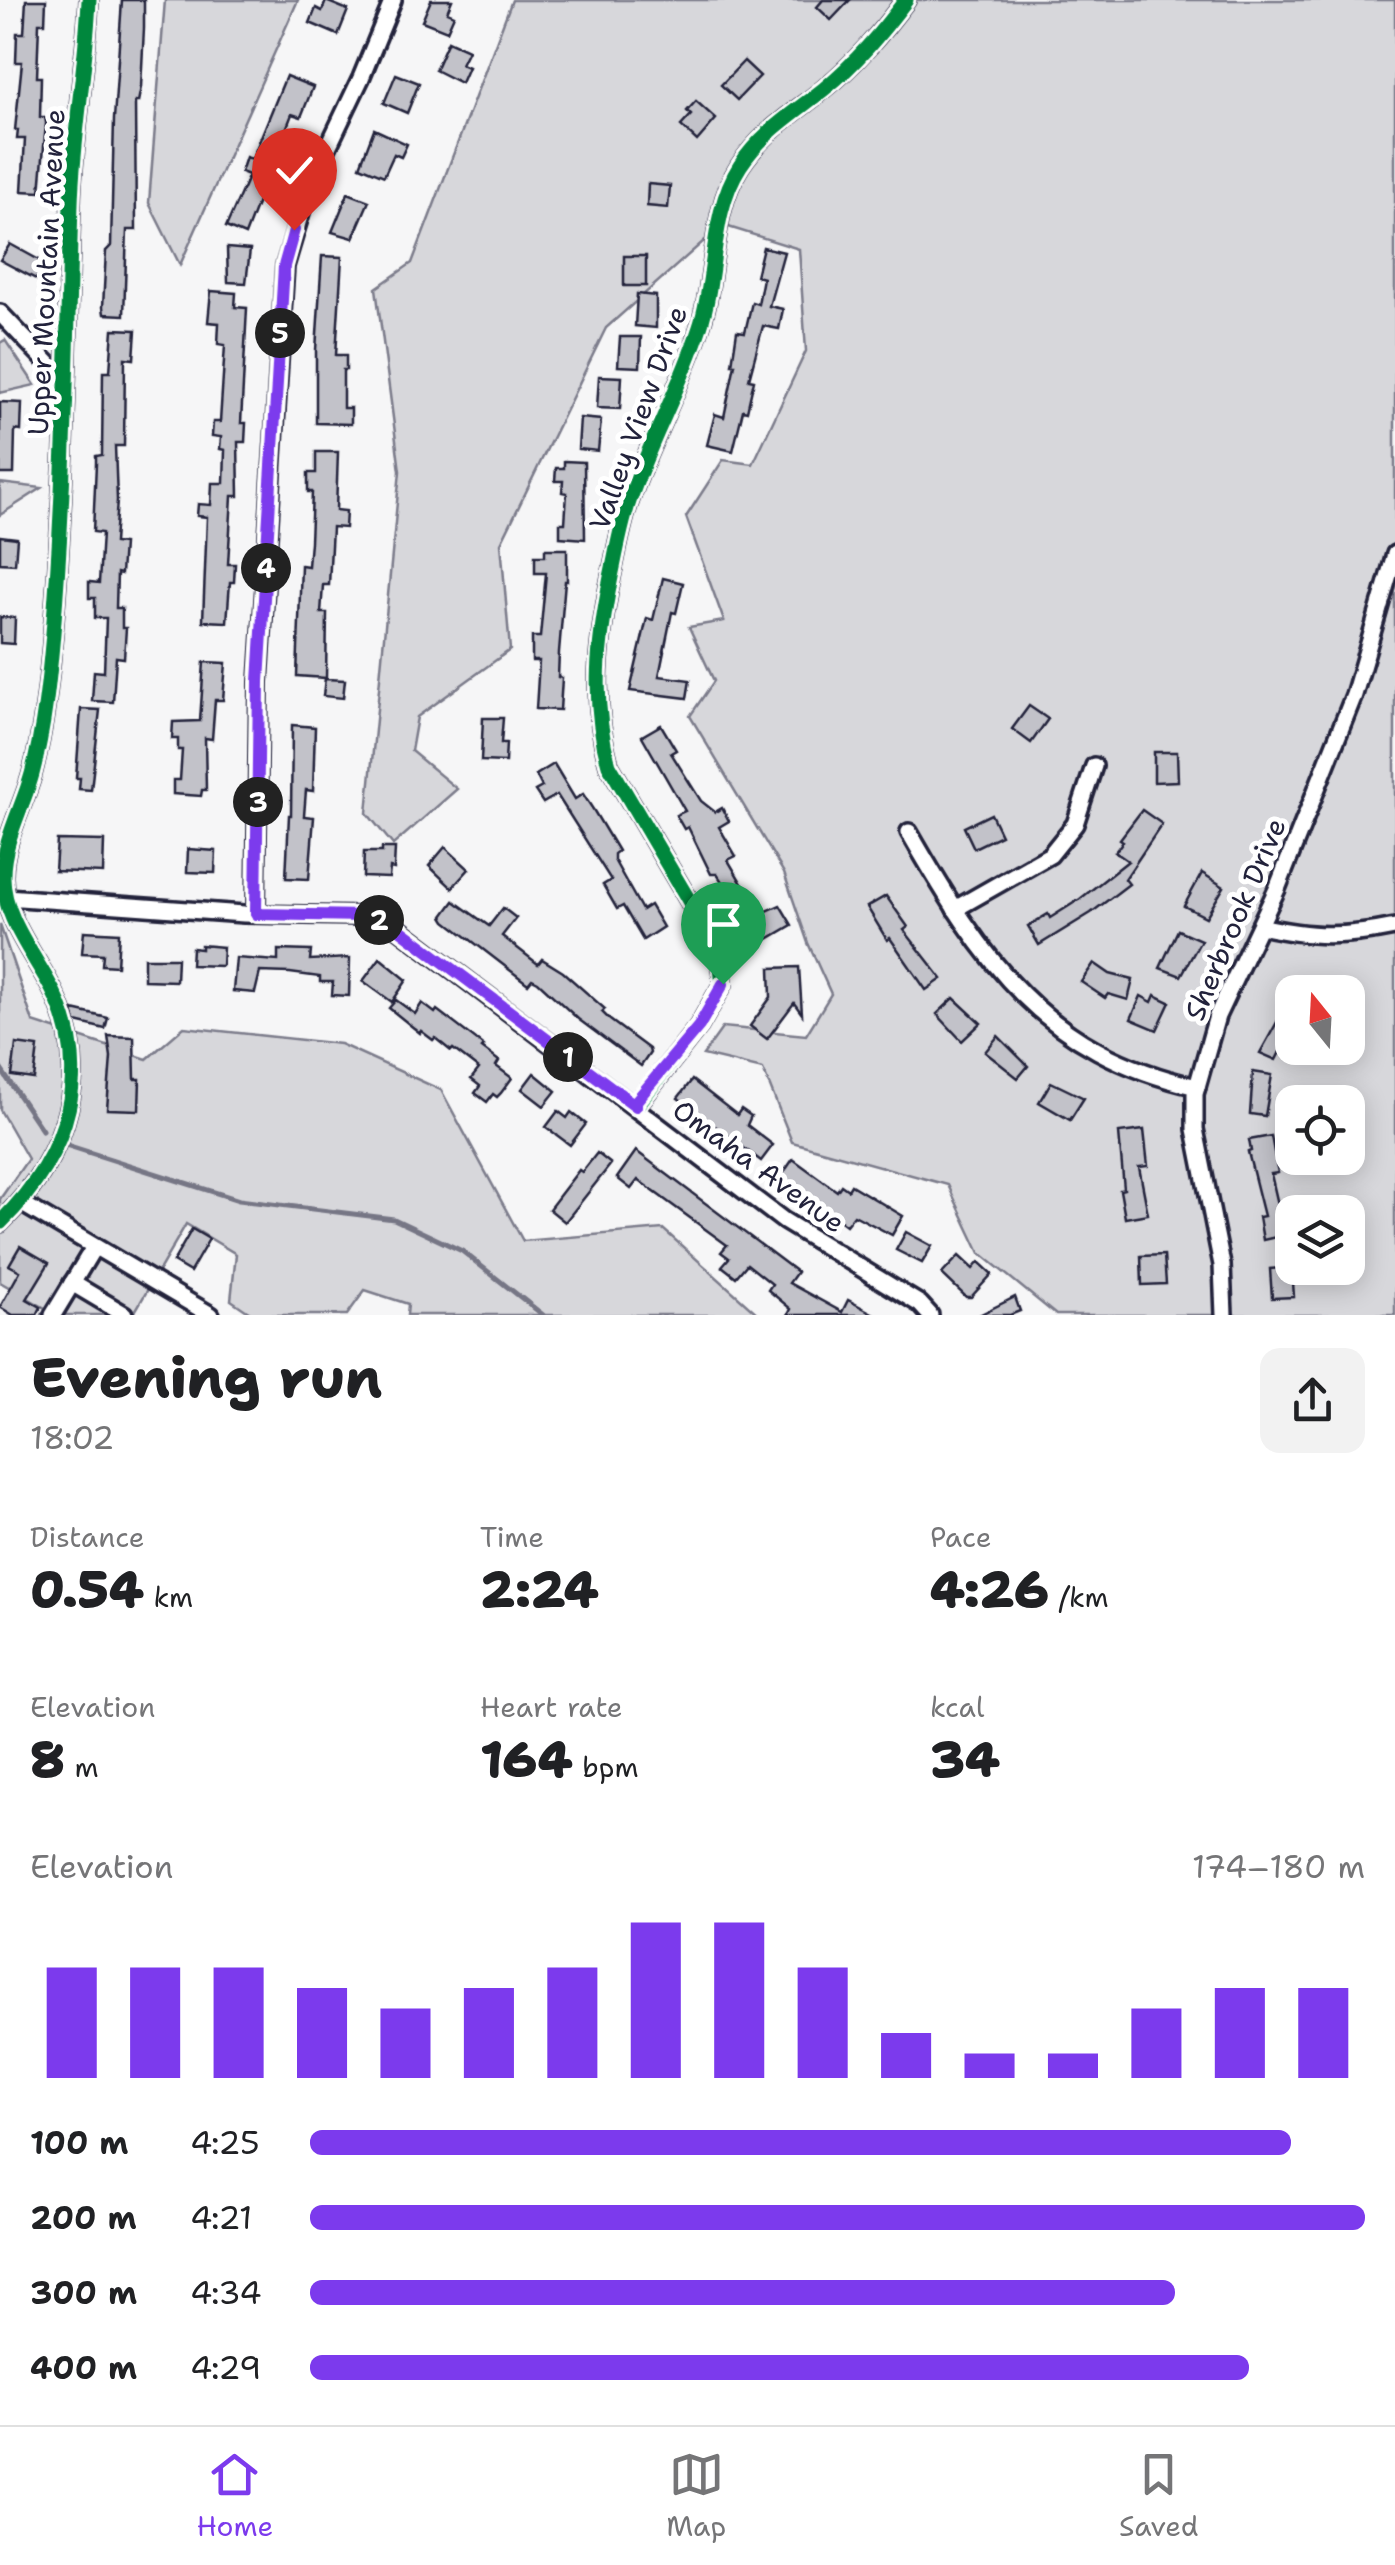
<!DOCTYPE html>
<html lang="en">
<head>
<meta charset="utf-8">
<style>
  body { margin:0; font-family:"Shantell Sans",sans-serif; background:#f2f2f2; color:#202124; height:100vh; display:flex; flex-direction:column; font-size:38px; white-space:nowrap }
  * { box-sizing:border-box; margin:0 }
  p { font-size:32px; color:#757577 }
  .icon { flex:none; width:55px; height:55px; fill:none; stroke:currentColor; stroke-width:2; stroke-linecap:round; stroke-linejoin:round }
  .map { position:relative; height:1315px; overflow:hidden }
  .side { display:flex; flex-direction:column; background:#fff; flex:1 }
  .side>* { flex:none }
  .needle { width:65px; rotate:342deg }
  .buttons { position:absolute; left:1275px; top:975px; display:grid; gap:20px }
  .buttons a { display:grid; place-items:center; width:90px; height:90px; border-radius:20px; background:#fff; box-shadow:0 5px 25px #0003; font-size:50px }
  .pin { position:absolute; display:grid; place-items:center; width:85px; height:85px; color:#fff; margin:-102px -42px; border-radius:50% 50% 50% 0; rotate:-45deg; box-shadow:0 0 10px #0007 }
  .pin .icon { rotate:45deg }
  .km { position:absolute; width:50px; height:50px; margin:-25px; border-radius:50%; background:#222; color:#fff; font-size:28px; line-height:50px; text-align:center }
  .round { display:grid; place-items:center; flex:none; width:105px; height:105px; border-radius:20px; background:#f2f2f2 }
  .head { display:flex; align-items:center; justify-content:space-between; height:170px; padding:0 30px }
  h1 { font-size:55px; font-weight:800; line-height:75px }
  .metrics { display:grid; grid-template-columns:repeat(3,1fr); gap:15px; height:170px; padding:10px 30px }
  .metrics div { display:grid; align-content:center }
  .metrics b { font-size:50px; font-weight:800 }
  .metrics small { font-size:28px; font-weight:400 }
  .metrics p { font-size:28px }
  .chart { height:280px; padding:20px 30px }
  .chart p { display:flex; justify-content:space-between }
  .chart svg { width:100%; height:180px; margin-top:10px; stroke:#7c3aed; stroke-width:6 }
  ul { padding:0 30px; list-style:none; font-size:32px }
  li { display:grid; grid-template-columns:160px 120px 1fr; align-items:center; height:75px }
  li i { height:25px; border-radius:12px; background:#7c3aed }
  .tabs { display:flex; justify-content:space-around; align-items:center; height:140px; border-top:2px solid #e0e0e0; background:#fff; font-size:28px; color:#757577 }
  .tabs a { display:grid; justify-items:center; gap:5px }
  .tabs .on { color:#7c3aed }
  .map>svg:first-child { display:block }
</style>
</head>
<body>
<div class="map">
<svg width="1395" height="1315" viewBox="0 0 1395 1315">
  <rect width="100%" height="100%" fill="#f6f6f7"/>
  <filter id="ink" filterUnits="userSpaceOnUse"><feTurbulence type="fractalNoise" baseFrequency=".01" numOctaves="2"/><feDisplacementMap in="SourceGraphic" scale="20" xChannelSelector="R" yChannelSelector="G"/><feConvolveMatrix kernelMatrix="1 2 1 2 8 2 1 2 1" color-interpolation-filters="sRGB"/></filter>
  <g filter="url(#ink)">
    <!-- green -->
    <g fill="#d7d7db" stroke="#7c7c8b" stroke-width="2.5" fill-rule="evenodd">
      <polygon points="165,0 298,0 180,265 149,203"/>
      <path d="M512 0H1395V1315H1056L980 1253 948 1185 792 1142 763 1069 703 1055 723 1027 806 1035 831 994 808 943 784 873 690 716 714 681 689 627 724 621 686 517 723 460 753 464 806 351 799 249 722 225 606 328 501 543 510 650 417 717 411 751 457 789 393 845 367 813 400 471 376 288 412 263ZM1292 992H1348V1048H1292ZM1292 1102H1348V1158H1292ZM1292 1212H1348V1268H1292Z"/>
      <polygon points="5,340 35,385 0,393 0,343"/>
      <polygon points="0,483 42,488 0,515"/>
      <polygon points="0,925 33,1022 147,1059 184,1027 340,1044 441,1090 523,1241 663,1229 759,1315 407,1315 408,1304 365,1290 347,1315 253,1315 231,1300 236,1254 186,1224 133,1315 42,1315 45,1308 0,1282 0,1199 28,1159 0,1110"/>
    </g>
    <g fill="none" stroke-linecap="round" stroke-linejoin="round">
      <!-- stream -->
      <g stroke="#767685" stroke-width="5">
        <polyline points="0,1068 42,1130"/>
        <polyline points="66,1145 239,1200 394,1219 462,1251 543,1315"/>
      </g>
    </g>
    <!-- building -->
    <g fill="#c2c2c9" stroke="#22223b" stroke-width="2.5">
      <polygon points="26,0 46,0 45,23 39,23 37,77 41,77 40,117 45,117 46,123 40,192 22,191 25,139 17,139 18,130 15,130 22,62 16,62 17,33 24,33"/>
      <polygon points="122,0 144,0 144,28 141,87 138,102 135,102 136,230 127,230 124,315 104,314 103,307 106,251 111,246 114,119"/>
      <polygon points="431,0 452,0 447,12 454,15 447,31 422,21"/>
      <polygon points="823,0 850,0 831,20 817,7"/>
      <polygon points="326,1 348,10 338,35 310,23 316,8 322,11"/>
      <polygon points="448,41 468,50 461,64 468,67 461,83 435,70"/>
      <polygon points="744,61 760,76 737,100 721,85"/>
      <polygon points="396,74 419,83 407,113 384,103"/>
      <polygon points="286,76 313,87 301,117 292,114 245,235 226,227 249,175 241,172 246,157 252,159"/>
      <polygon points="696,101 716,119 697,141 681,126 691,115 687,111"/>
      <polygon points="374,129 407,144 401,157 394,154 384,176 360,166"/>
      <polygon points="648,184 670,186 668,208 647,206"/>
      <polygon points="348,193 369,201 353,238 332,232"/>
      <polygon points="10,244 48,265 38,280 0,260"/>
      <polygon points="763,247 784,252 769,306 783,309 779,329 763,326 749,379 754,380 747,411 743,410 733,451 707,445 715,414 724,417 735,364 732,364 737,331 745,332 752,302 758,304 763,278 756,276"/>
      <polygon points="227,248 250,250 246,283 228,282"/>
      <polygon points="322,256 342,257 336,355 346,355 346,370 343,370 343,408 351,408 351,424 316,423 316,350"/>
      <rect x="624" y="256" width="22" height="30"/>
      <polygon points="211,291 236,293 235,307 247,308 241,423 246,423 245,442 238,442 239,496 232,496 228,564 235,564 234,582 230,582 227,622 203,621 207,517 197,516 198,504 211,505 212,483 224,483 225,450 220,449 221,437 212,436 213,422 220,422 225,345 218,344 219,323 208,322"/>
      <polygon points="637,294 656,296 656,328 635,326"/>
      <polygon points="113,329 136,330 134,359 125,358 124,446 115,446 117,500 114,543 123,544 121,574 117,573 116,608 122,608 122,628 126,628 124,658 116,657 113,702 92,701 94,671 104,672 106,618 95,618 95,598 89,598 89,582 99,583 102,533 93,532 96,463 96,456 102,455 103,372 110,372"/>
      <polygon points="620,337 641,337 640,367 618,366"/>
      <polygon points="599,376 622,377 620,409 597,408"/>
      <polygon points="0,402 22,403 21,431 15,430 14,474 0,474"/>
      <polygon points="580,418 601,420 598,451 578,449"/>
      <polygon points="316,452 338,452 336,510 346,511 345,528 332,527 329,585 323,585 321,613 327,613 326,679 345,680 343,698 323,696 325,678 297,676 301,565 308,566 310,542 312,492 308,492 308,473 316,473"/>
      <polygon points="564,461 584,462 585,539 560,537 560,523 565,523 567,493 562,492 563,481 555,481 556,468 564,468"/>
      <polygon points="0,536 17,538 15,564 0,563"/>
      <polygon points="545,549 567,549 567,581 565,581 559,652 558,677 562,678 560,710 536,709 539,661 532,661 532,637 540,637 546,573 535,573 535,556 545,556"/>
      <polygon points="663,578 683,583 676,613 672,612 659,676 690,680 687,698 630,691 647,618 653,620"/>
      <polygon points="0,617 15,618 14,644 0,643"/>
      <polygon points="204,662 226,663 223,700 215,700 212,739 205,738 206,790 202,790 201,796 173,794 173,780 180,780 182,750 178,750 178,739 172,739 173,722 200,721"/>
      <polygon points="1029,706 1048,719 1031,743 1012,729"/>
      <polygon points="81,709 100,710 91,790 79,789 80,778 76,778"/>
      <polygon points="483,718 503,718 501,743 506,743 505,762 481,761"/>
      <polygon points="292,725 315,727 313,791 306,790 304,816 314,817 309,879 286,878 289,815 291,815"/>
      <polygon points="661,725 676,750 671,753 701,801 715,812 722,808 729,821 719,827 736,856 728,860 754,904 736,915 725,897 730,894 717,874 711,874 688,827 684,829 676,815 685,811 642,736"/>
      <polygon points="1154,752 1177,752 1178,781 1154,782"/>
      <polygon points="554,764 575,799 583,794 594,811 618,851 614,854 614,860 642,910 650,905 663,927 643,940 623,906 617,909 603,885 611,880 557,795 543,803 535,791 542,787 536,775"/>
      <polygon points="1142,810 1162,824 1125,879 1129,884 1091,913 1039,945 1028,926 1048,914 1050,918 1080,899 1128,861 1115,852 1123,841 1120,839"/>
      <polygon points="991,814 1001,835 974,848 964,827"/>
      <polygon points="57,840 104,841 103,873 55,871"/>
      <polygon points="445,847 469,869 452,888 429,866"/>
      <polygon points="382,848 395,848 394,869 390,868 389,878 363,877 364,852 382,852"/>
      <polygon points="188,849 216,851 215,873 187,872"/>
      <polygon points="1202,873 1224,887 1206,917 1184,906"/>
      <polygon points="886,896 908,927 904,930 942,979 926,990 890,938 887,940 867,907"/>
      <polygon points="454,901 489,926 503,908 516,918 502,936 538,964 542,959 563,972 605,1009 602,1012 610,1020 649,1049 650,1053 641,1066 578,1019 538,982 532,979 528,984 446,921 443,916"/>
      <polygon points="780,905 792,925 768,939 763,932 760,934 751,918"/>
      <polygon points="1178,930 1201,940 1181,976 1160,968"/>
      <polygon points="84,931 119,933 117,966 102,965 103,954 82,953"/>
      <polygon points="201,945 223,947 222,966 191,965 192,948 201,949"/>
      <polygon points="278,950 311,951 310,960 350,958 349,996 332,995 333,982 320,982 320,977 290,973 260,972 255,993 233,991 236,958 278,961"/>
      <polygon points="144,958 177,958 176,981 144,980"/>
      <polygon points="380,958 407,980 392,1002 363,981"/>
      <polygon points="1094,963 1110,974 1133,980 1128,1000 1108,994 1105,998 1081,982"/>
      <polygon points="799,967 802,1014 794,1003 767,1039 750,1026 771,997 770,968"/>
      <polygon points="1155,995 1170,1002 1157,1030 1131,1019 1141,996 1152,1002"/>
      <polygon points="954,998 981,1023 962,1041 937,1014"/>
      <polygon points="396,1000 415,1014 422,1003 435,1013 437,1010 484,1046 482,1048 499,1061 496,1066 512,1078 501,1093 497,1097 493,1094 487,1102 475,1093 480,1086 471,1079 479,1069 453,1049 451,1051 435,1038 433,1040 421,1031 420,1033 389,1008"/>
      <polygon points="73,1010 108,1018 105,1029 76,1022"/>
      <polygon points="1281,1015 1292,1021 1292,1042 1286,1055 1280,1052 1276,1060 1260,1053"/>
      <polygon points="108,1036 134,1037 135,1079 140,1079 139,1110 107,1109 111,1057"/>
      <polygon points="998,1036 1028,1066 1018,1078 985,1052"/>
      <polygon points="16,1044 38,1047 34,1079 12,1076"/>
      <polygon points="1253,1072 1272,1075 1265,1116 1250,1114"/>
      <polygon points="534,1073 556,1091 544,1106 522,1089"/>
      <polygon points="692,1080 737,1115 741,1109 751,1116 747,1125 773,1145 761,1161 678,1098"/>
      <polygon points="1051,1082 1084,1098 1070,1120 1039,1102"/>
      <polygon points="558,1111 567,1118 571,1112 586,1124 570,1145 546,1127"/>
      <polygon points="1144,1130 1148,1166 1139,1167 1148,1214 1125,1218 1120,1190 1124,1189 1119,1133"/>
      <polygon points="1271,1136 1278,1173 1271,1174 1285,1235 1263,1240 1259,1217 1264,1216 1248,1152 1251,1151 1249,1140"/>
      <polygon points="636,1151 797,1272 789,1283 842,1312 848,1300 876,1315 788,1315 791,1309 768,1290 772,1284 747,1264 736,1277 722,1266 729,1258 721,1252 727,1245 638,1180 631,1189 617,1178"/>
      <polygon points="597,1153 611,1164 565,1222 549,1209 579,1170 582,1172"/>
      <polygon points="793,1159 837,1191 841,1185 848,1190 851,1185 903,1216 892,1235 854,1215 846,1225 784,1178 782,1175"/>
      <polygon points="192,1229 209,1239 190,1272 173,1262"/>
      <polygon points="906,1232 932,1246 922,1263 896,1250"/>
      <polygon points="20,1246 49,1263 27,1299 41,1307 37,1315 13,1315 0,1307 20,1271 9,1265"/>
      <polygon points="1164,1255 1166,1284 1142,1285 1141,1256"/>
      <polygon points="959,1256 973,1269 979,1262 992,1274 971,1297 966,1297 942,1274"/>
      <polygon points="1292,1267 1294,1297 1272,1298 1270,1269"/>
      <polygon points="1015,1297 1020,1311 1010,1315 979,1315"/>
    </g>
    <g fill="none" stroke-linecap="round" stroke-linejoin="round">
      <!-- minor casing -->
      <g stroke="#22223b" stroke-width="22">
        <g id="minor">
          <polyline points="0,313 65,381"/>
          <path d="M909 832C983 961 1044 1053 1197 1087"/>
          <polyline points="6,897 244,914 364,916 390,922 784,1221 920,1304 930,1315"/>
          <polyline points="955,909 1050,855 1075,824 1094,766"/>
          <polyline points="256,913 259,682 285,266 308,189 361,78 393,0"/>
          <path d="M1260 926C1312 937 1342 938 1395 927"/>
          <path d="M636 1106 699 1026 723 984 721 966 711 938 609 765C591 701 598 642 611 577 617 550 621 522 631 496 651 439 681 386 700 327 717 276 710 212 740 166 761 133 794 113 824 89 856 63 881 33 906 0"/>
          <polyline points="21,1203 211,1315"/>
          <path d="M0 1223C69 1155 98 1066 46 978 29 948 2 912 3 875 3 841 23 807 32 774 44 729 49 679 53 633 65 490 67 346 71 203 73 135 86 68 89 0"/>
          <polyline points="72,1283 124,1314"/>
          <polyline points="53,1315 94,1247"/>
          <polyline points="1224,1315 1222,1265 1195,1129 1195,1094 1217,1016 1277,889 1354,695 1395,554"/>
        </g>
      </g>
      <!-- minor -->
      <use href="#minor" stroke="#fff" stroke-width="15"/>
      <!-- cycleway casing -->
      <g stroke="#fff" stroke-width="21">
        <g id="cycleway">
          <path d="M636 1106 699 1026 723 984 721 966 711 938 609 765C591 701 598 642 611 577 617 550 621 522 631 496 651 439 681 386 700 327 717 276 710 212 740 166 761 133 794 113 824 89 856 63 881 33 906 0"/>
          <path d="M0 1223C69 1155 98 1066 46 978 29 948 2 912 3 875 3 841 23 807 32 774 44 729 49 679 53 633 65 490 67 346 71 203 73 135 86 68 89 0"/>
        </g>
      </g>
      <!-- cycleway -->
      <use href="#cycleway" stroke="#00873e" stroke-width="15"/>
    </g>
  </g>
  <g fill="none" stroke-linecap="round" stroke-linejoin="round" filter="url(#ink)">
    <!-- route casing -->
    <g stroke="#fff" stroke-width="20">
      <polyline id="route" points="294,230 284,266 259,682 256,914 364,916 390,922 636,1106 636,1101 699,1026 723,984"/>
    </g>
    <!-- route -->
    <use href="#route" stroke="#7c3aed" stroke-width="12"/>
  </g>
  <g text-anchor="middle" stroke-width="10" stroke-linejoin="round" paint-order="stroke">
    <!-- street labels -->
    <g font-size="28" fill="#22223b" stroke="#fff">
      <text transform="translate(46 272) rotate(-87)" y="10">Upper Mountain Avenue</text>
      <text transform="translate(638 418) rotate(-70)" y="10">Valley View Drive</text>
      <text transform="translate(1235 919) rotate(-67)" y="10">Sherbrook Drive</text>
      <text transform="translate(759 1166) rotate(36)" y="10">Omaha Avenue</text>
    </g>
  </g>
</svg>
<div class="buttons">
<a><svg class="needle" viewBox="-14 -14 28 28"><path d="M0-13l5 13h-10z" fill="#e53935"/><path d="M0 13l5-13h-10z" fill="#757577"/></svg></a>
<a><svg class="icon" aria-label="locate" viewBox="0 0 24 24"><circle cx="12" cy="12" r="6"/><path d="M12 2v4M12 18v4M2 12h4M18 12h4"/></svg></a>
<a><svg class="icon" aria-label="layers" viewBox="0 0 24 24"><path d="M12 4l9 5-9 5-9-5zM3 14l9 5 9-5"/></svg></a>
</div>
<div class="pin" style="left:723px;top:984px;background:#1e9e55"><svg class="icon" aria-label="arrive" viewBox="0 0 24 24"><path d="M6 21V4h12l-3 4 3 4H6"/></svg></div>
<div class="pin" style="left:294px;top:230px;background:#d93025"><svg class="icon" aria-label="check" viewBox="0 0 24 24"><path d="M5 12l5 5 9-10"/></svg></div>
<b class="km" style="left:568px;top:1057px">1</b>
<b class="km" style="left:379px;top:920px">2</b>
<b class="km" style="left:258px;top:802px">3</b>
<b class="km" style="left:266px;top:568px">4</b>
<b class="km" style="left:280px;top:333px">5</b>
</div>
<section class="side">
<div class="head"><div><h1>Evening run</h1><p>18:02</p></div><a class="round"><svg class="icon" aria-label="share" viewBox="0 0 24 24"><path d="M12 15V3M7 8l5-5 5 5M5 13v7h14v-7"/></svg></a></div>
<div class="metrics">
<div><p>Distance</p><b>0.54<small> km</small></b></div>
<div><p>Time</p><b>2:24</b></div>
<div><p>Pace</p><b>4:26<small> /km</small></b></div>
</div>
<div class="metrics">
<div><p>Elevation</p><b>8<small> m</small></b></div>
<div><p>Heart rate</p><b>164<small> bpm</small></b></div>
<div><p>kcal</p><b>34</b></div>
</div>
<div class="chart"><p><span>Elevation</span>174–180 m</p>
<svg viewBox="0 0 160 44" preserveAspectRatio="none"><path d="M5 44V17M15 44V17M25 44V17M35 44V22M45 44V27M55 44V22M65 44V17M75 44V6M85 44V6M95 44V17M105 44V33M115 44V38M125 44V38M135 44V27M145 44V22M155 44V22"/></svg>
</div>
<ul>
<li><b>100 m</b>4:25<i style="width:93%"></i></li>
<li><b>200 m</b>4:21<i style="width:100%"></i></li>
<li><b>300 m</b>4:34<i style="width:82%"></i></li>
<li><b>400 m</b>4:29<i style="width:89%"></i></li>
</ul>
</section>
<nav class="tabs">
<a class="on"><svg class="icon" aria-label="home" viewBox="0 0 24 24"><path d="M3 11l9-7 9 7M6 9v11h12V9"/></svg>Home</a>
<a><svg class="icon" aria-label="map" viewBox="0 0 24 24"><path d="M3 6l6-2 6 2 6-2v14l-6 2-6-2-6 2zM9 4v14M15 6v14"/></svg>Map</a>
<a><svg class="icon" aria-label="saved" viewBox="0 0 24 24"><path d="M7 4h10v16l-5-4-5 4z"/></svg>Saved</a>
</nav>
</body>
</html>
